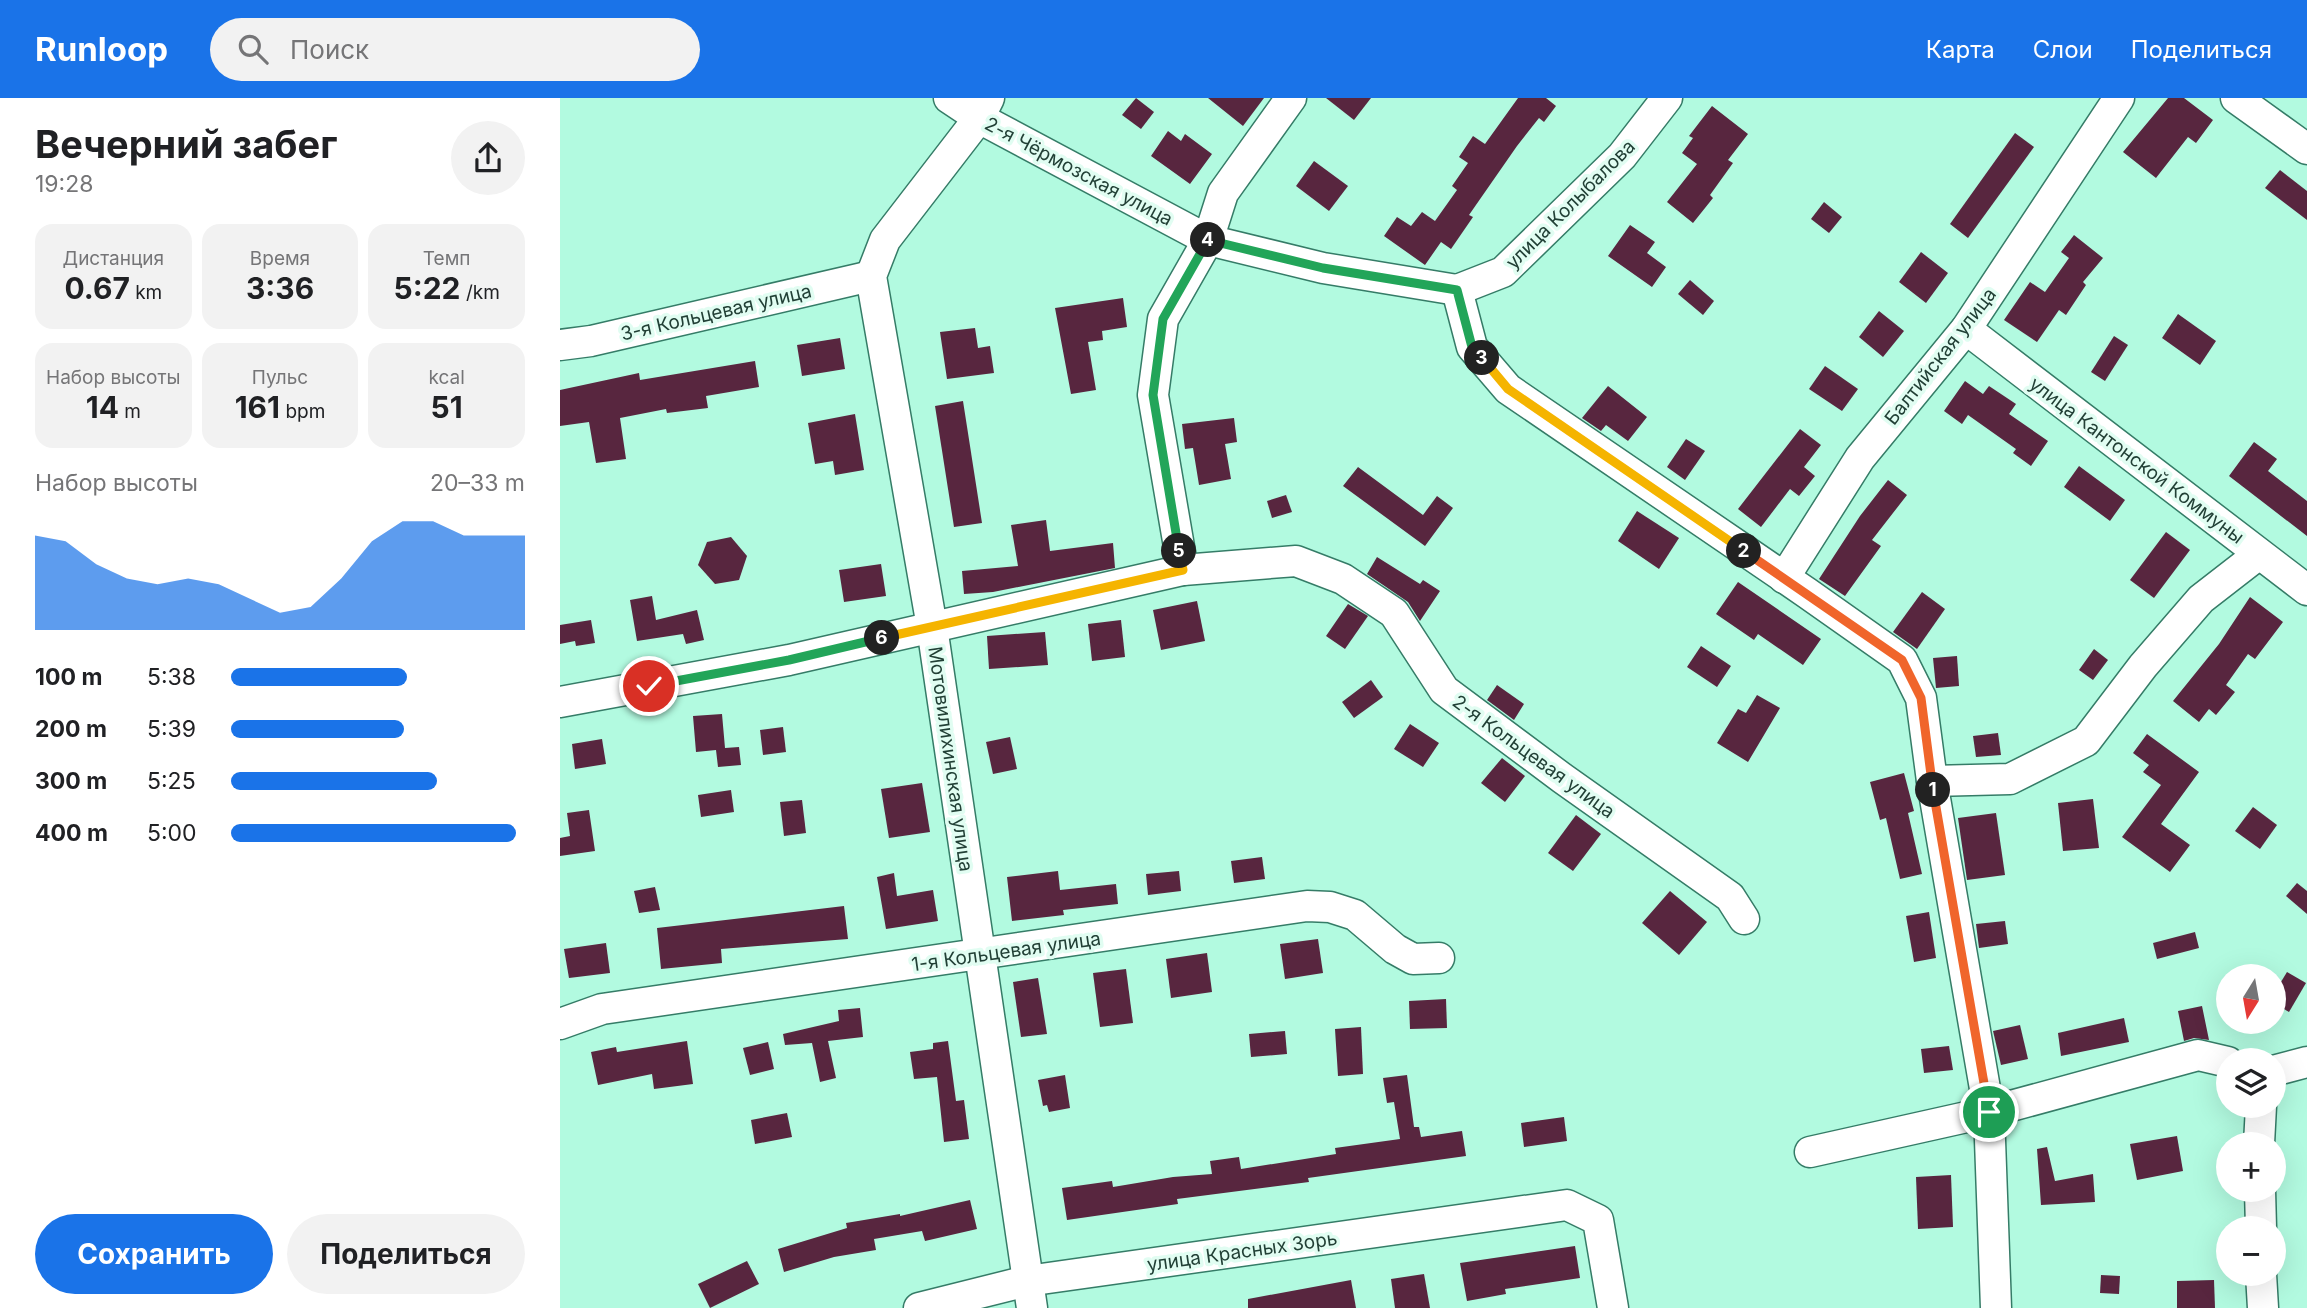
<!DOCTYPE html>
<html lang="ru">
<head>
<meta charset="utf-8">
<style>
  body { margin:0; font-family:Inter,sans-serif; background:#f2f2f2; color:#202124; height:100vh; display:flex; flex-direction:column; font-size:26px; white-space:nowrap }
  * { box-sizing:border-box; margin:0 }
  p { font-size:23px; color:#757577 }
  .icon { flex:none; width:38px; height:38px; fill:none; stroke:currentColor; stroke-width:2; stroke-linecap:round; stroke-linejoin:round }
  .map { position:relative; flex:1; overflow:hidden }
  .drawer { display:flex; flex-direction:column; background:#fff; width:560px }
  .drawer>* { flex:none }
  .needle { width:46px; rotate:191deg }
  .controls { position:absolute; left:1656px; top:866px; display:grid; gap:14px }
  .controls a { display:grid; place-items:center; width:70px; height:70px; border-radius:50%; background:#fff; box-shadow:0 7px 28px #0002; font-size:35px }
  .pin { position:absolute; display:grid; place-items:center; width:60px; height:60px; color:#fff; margin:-30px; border:4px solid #fff; border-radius:50%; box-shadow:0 2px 7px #0007 }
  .km { position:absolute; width:35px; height:35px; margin:-18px; border-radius:50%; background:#222; color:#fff; font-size:19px; line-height:35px; text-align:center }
  .round { display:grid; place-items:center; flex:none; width:74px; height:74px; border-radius:37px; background:#f2f2f2 }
  .headline { display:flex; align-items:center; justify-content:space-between; height:119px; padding:0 35px }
  h1 { font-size:38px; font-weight:700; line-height:52px }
  .stats { display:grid; grid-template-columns:repeat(3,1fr); gap:10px; height:119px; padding:7px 35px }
  .stats div { display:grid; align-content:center; border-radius:18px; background:#f2f2f2; text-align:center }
  .stats b { font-size:30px; font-weight:700 }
  .stats small { font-size:19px; font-weight:400 }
  .stats p { font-size:19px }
  .chart { height:196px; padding:14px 35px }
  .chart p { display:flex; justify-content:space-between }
  .chart svg { width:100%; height:126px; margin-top:7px; fill:#1a73e8; opacity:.7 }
  .primary-button { display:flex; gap:14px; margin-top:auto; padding:14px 35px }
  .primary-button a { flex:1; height:80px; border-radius:42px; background:#1a73e8; color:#fff; font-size:28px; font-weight:700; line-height:80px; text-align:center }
  .primary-button a+a { background:#f2f2f2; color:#202124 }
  ul { padding:0 35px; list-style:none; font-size:23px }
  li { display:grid; grid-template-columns:112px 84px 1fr; align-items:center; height:52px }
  li i { height:18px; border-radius:9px; background:#1a73e8 }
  header { display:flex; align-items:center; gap:42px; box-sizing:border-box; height:98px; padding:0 35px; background:#1a73e8; color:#fff }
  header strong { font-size:33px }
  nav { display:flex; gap:38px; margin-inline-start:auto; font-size:24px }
  .search { width:490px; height:63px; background:#f2f2f2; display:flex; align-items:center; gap:18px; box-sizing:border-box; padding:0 24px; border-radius:38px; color:#757577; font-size:26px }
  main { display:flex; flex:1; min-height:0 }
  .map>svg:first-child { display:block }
</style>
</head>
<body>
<header>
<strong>Runloop</strong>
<div class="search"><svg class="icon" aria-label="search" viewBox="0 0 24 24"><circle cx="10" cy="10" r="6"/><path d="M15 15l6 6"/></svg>Поиск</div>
<nav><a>Карта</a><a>Слои</a><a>Поделиться</a></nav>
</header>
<main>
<section class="drawer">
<div class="headline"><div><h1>Вечерний забег</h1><p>19:28</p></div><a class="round"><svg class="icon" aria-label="share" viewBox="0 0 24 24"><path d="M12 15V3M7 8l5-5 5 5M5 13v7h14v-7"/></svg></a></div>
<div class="stats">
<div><p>Дистанция</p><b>0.67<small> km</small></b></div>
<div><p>Время</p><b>3:36</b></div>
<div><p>Темп</p><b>5:22<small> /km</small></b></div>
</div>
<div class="stats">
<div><p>Набор высоты</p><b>14<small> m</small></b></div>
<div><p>Пульс</p><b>161<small> bpm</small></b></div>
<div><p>kcal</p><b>51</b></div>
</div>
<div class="chart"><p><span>Набор высоты</span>20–33 m</p>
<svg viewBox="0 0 160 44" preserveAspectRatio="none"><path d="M0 44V11L10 13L20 21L30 26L40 28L50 26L60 28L70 33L80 38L90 36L100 26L110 13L120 6L130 6L140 11L150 11L160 11V44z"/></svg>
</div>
<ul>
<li><b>100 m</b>5:38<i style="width:60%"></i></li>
<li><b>200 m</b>5:39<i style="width:59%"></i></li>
<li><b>300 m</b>5:25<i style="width:70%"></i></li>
<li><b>400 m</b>5:00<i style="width:97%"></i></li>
</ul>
<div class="primary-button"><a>Сохранить</a><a>Поделиться</a></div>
</section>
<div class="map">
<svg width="1747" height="1210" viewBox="0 0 1747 1210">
  <rect width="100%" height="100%" fill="#b2fae0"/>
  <!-- building -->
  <g fill="#58263f">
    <polygon points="576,0 594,14 581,31 562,17"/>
    <polygon points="648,0 704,0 683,28"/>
    <polygon points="766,0 811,0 794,22"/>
    <polygon points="958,0 986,0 996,8 984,24 979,20 957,48 909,117 913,119 891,151 881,144 865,167 824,138 837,119 851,128 862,114 875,123 897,92 892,88 908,65 899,59 913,38 925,46"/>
    <polygon points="1608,0 1624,0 1653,22 1636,45 1628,39 1596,80 1563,54"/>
    <polygon points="1152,8 1188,36 1168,62 1173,65 1150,97 1153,100 1133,125 1107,104 1137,66 1122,55 1133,40 1129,38"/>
    <polygon points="608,33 621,43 625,36 652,56 630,86 591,58"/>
    <polygon points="1455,35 1474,49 1408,140 1390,126"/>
    <polygon points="754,63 788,88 769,113 736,88"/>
    <polygon points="1720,72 1747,93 1747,122 1705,90"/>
    <polygon points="1264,104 1282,119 1269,135 1251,121"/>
    <polygon points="1070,127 1095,144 1087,155 1106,169 1092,189 1048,158"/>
    <polygon points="1514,137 1543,160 1523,184 1526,187 1506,217 1499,212 1477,244 1444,222 1470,184 1485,194 1509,160 1501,154"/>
    <polygon points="1361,154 1388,175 1366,205 1339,184"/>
    <polygon points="1130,182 1154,203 1143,217 1118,196"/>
    <polygon points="563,200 567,229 542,233 543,242 528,244 536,292 511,296 495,210"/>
    <polygon points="1319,213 1344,233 1323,259 1299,239"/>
    <polygon points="1618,216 1656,243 1640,267 1602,240"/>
    <polygon points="415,230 418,250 430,248 434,275 387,281 380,234"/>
    <polygon points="1554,238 1568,247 1545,283 1531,274"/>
    <polygon points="280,240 285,271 242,278 237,247"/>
    <polygon points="195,263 199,289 146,298 148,310 107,315 106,311 60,320 66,361 36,365 29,324 0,328 0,292 79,275 80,282"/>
    <polygon points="1265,268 1298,291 1282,313 1249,291"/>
    <polygon points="1405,283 1423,296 1429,288 1456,306 1449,316 1488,343 1471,368 1453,355 1456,351 1408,317 1402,326 1384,313"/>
    <polygon points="1048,288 1087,319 1068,343 1046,327 1041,333 1022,320"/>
    <polygon points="403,303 422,425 394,429 375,308"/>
    <polygon points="295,316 304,372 275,377 273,363 255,366 248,325"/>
    <polygon points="674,320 677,344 665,346 671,381 639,387 633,350 625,351 622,326"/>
    <polygon points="1240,331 1261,347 1244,369 1255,378 1239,398 1230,391 1201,429 1178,411"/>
    <polygon points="1126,341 1145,353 1125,382 1107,369"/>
    <polygon points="1694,344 1717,361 1708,373 1747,403 1747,438 1669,378"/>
    <polygon points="1519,368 1565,402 1550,423 1504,389"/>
    <polygon points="798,369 863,417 877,398 893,410 865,448 783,388"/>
    <polygon points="1328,382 1347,397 1312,442 1321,448 1285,498 1259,481 1300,418"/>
    <polygon points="726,397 732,414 712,420 707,403"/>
    <polygon points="1077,413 1119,440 1099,471 1058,443"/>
    <polygon points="486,422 490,453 553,445 555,470 433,494 404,496 402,473 458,468 451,427"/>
    <polygon points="1606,434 1630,452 1594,500 1570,482"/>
    <polygon points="171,439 187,458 179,482 155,486 138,467 147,444"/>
    <polygon points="817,459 860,486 863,482 880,493 860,523 848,504 807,476"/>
    <polygon points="321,466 326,498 284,504 279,472"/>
    <polygon points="1178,484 1261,541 1243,567 1198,536 1194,542 1156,516"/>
    <polygon points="1362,494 1385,511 1357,551 1333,534"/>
    <polygon points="92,498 96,522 137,512 144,542 126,546 123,536 77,543 70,502"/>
    <polygon points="1690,499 1723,524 1695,561 1688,556 1666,587 1675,594 1656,617 1649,611 1639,624 1613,603 1659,546"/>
    <polygon points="637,503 645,543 601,552 593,512"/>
    <polygon points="788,506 808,518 785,551 766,538"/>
    <polygon points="31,522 35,545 16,548 15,543 0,546 0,527"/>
    <polygon points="561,522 565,559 532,563 528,526"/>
    <polygon points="485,534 488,567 429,571 427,538"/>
    <polygon points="1141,548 1171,568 1157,589 1127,569"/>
    <polygon points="1534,551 1548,562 1533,582 1519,572"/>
    <polygon points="1397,558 1399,588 1376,590 1373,560"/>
    <polygon points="811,582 823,599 794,620 782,604"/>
    <polygon points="937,587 964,606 954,622 927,602"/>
    <polygon points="1197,597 1220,610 1188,664 1157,645 1178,611 1186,615"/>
    <polygon points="162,616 165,650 179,649 181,667 158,669 156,652 136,654 133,618"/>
    <polygon points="850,626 879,645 863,669 834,651"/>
    <polygon points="223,629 226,654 203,657 200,632"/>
    <polygon points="1438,635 1441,657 1416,659 1413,638"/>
    <polygon points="1587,636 1639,674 1601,726 1630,747 1610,774 1562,739 1601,687 1583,674 1589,667 1573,655"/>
    <polygon points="450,639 457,671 433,676 426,644"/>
    <polygon points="42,641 46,666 15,671 12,646"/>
    <polygon points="942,660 965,678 945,704 921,685"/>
    <polygon points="1344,675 1354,713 1348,715 1362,776 1340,781 1326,720 1320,722 1310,684"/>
    <polygon points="362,685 370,734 329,740 321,691"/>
    <polygon points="171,692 174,714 141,719 138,697"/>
    <polygon points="1533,701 1539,750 1503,753 1498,705"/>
    <polygon points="242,702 246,735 224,738 220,704"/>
    <polygon points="1693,709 1717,727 1700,751 1675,733"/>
    <polygon points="29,712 35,753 0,758 0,740 10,738 7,715"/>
    <polygon points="1436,715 1445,777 1407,782 1398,720"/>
    <polygon points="1016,717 1041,736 1013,773 988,755"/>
    <polygon points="702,759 705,781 674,785 671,763"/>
    <polygon points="498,773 500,792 556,786 558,806 503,812 504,817 452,823 447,779"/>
    <polygon points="619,773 621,793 588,797 586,776"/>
    <polygon points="334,775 337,798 373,792 378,823 326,831 317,779"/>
    <polygon points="1737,785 1747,793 1747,816 1726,798"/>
    <polygon points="95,789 100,812 79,815 74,793"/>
    <polygon points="1110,793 1147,824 1119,857 1082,825"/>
    <polygon points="284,808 288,841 161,851 162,865 101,871 97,830"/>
    <polygon points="1369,814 1376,860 1354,864 1346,818"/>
    <polygon points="1445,823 1448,846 1419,850 1416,826"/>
    <polygon points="1635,834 1639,850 1597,861 1593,845"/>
    <polygon points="758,841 763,875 725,881 720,846"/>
    <polygon points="46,845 50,875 9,880 4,851"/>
    <polygon points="647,855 652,894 611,900 606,861"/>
    <polygon points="566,871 573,925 540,929 533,875"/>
    <polygon points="1727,874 1746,885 1729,914 1713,904 1713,897"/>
    <polygon points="478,880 487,936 461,939 453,884"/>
    <polygon points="886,901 887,930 850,931 849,903"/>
    <polygon points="1642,908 1649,942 1634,940 1624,943 1618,913"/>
    <polygon points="300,910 303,939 268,943 276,980 260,984 252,945 225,947 223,936 279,923 278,912"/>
    <polygon points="1564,920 1569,944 1501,958 1498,935"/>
    <polygon points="1460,927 1468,961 1441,967 1433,933"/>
    <polygon points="801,929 803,976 778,978 775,931"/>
    <polygon points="725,933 727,956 691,959 689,936"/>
    <polygon points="127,943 133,986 94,991 92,976 38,987 31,954 56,949 57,954"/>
    <polygon points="388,943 396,1003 404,1002 409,1041 384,1044 377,979 354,981 350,954 373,951 373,945"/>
    <polygon points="208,944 214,971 190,977 183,950"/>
    <polygon points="1389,948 1393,972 1364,975 1361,951"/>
    <polygon points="505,977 510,1010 489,1014 487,1007 483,1008 478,982"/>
    <polygon points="847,977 854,1029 859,1029 861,1039 902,1033 906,1058 748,1080 749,1084 617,1101 618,1106 507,1122 502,1090 552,1083 553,1089 613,1079 652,1076 650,1063 679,1059 681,1071 776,1056 775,1050 840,1041 834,1004 827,1005 823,980"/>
    <polygon points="227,1015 232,1039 195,1046 191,1022"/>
    <polygon points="1004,1019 1007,1043 964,1049 961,1025"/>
    <polygon points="1617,1038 1623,1073 1577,1082 1570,1046"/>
    <polygon points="1487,1049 1495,1083 1533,1076 1535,1104 1481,1107 1477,1051"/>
    <polygon points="1391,1077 1393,1129 1358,1131 1356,1079"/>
    <polygon points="410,1102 417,1131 365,1143 362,1133 314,1141 316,1152 274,1159 224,1174 218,1151 287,1130 286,1125 340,1116 340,1118"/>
    <polygon points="1015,1148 1020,1180 945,1191 946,1196 907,1203 900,1165"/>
    <polygon points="187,1163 199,1186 150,1210 138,1186"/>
    <polygon points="864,1176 870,1210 835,1210 831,1181"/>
    <polygon points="1541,1177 1560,1178 1559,1196 1540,1195"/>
    <polygon points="791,1182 796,1210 688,1210 688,1201"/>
    <polygon points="1654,1182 1655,1210 1617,1210 1617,1183"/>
  </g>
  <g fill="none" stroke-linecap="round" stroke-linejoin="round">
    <!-- minor casing -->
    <g stroke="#357c67" stroke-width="33">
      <g id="minor">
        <polyline points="389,0 419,20 648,142 763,170 897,192"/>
        <polyline points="429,0 419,20 325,142 311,178 372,529 472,1210"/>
        <polyline points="1676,0 1747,51"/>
        <polyline points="897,192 912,249 948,291 1247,495 1342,562 1361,600 1372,683 1429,1014 1436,1210"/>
        <polyline points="897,192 943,174 1062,58 1107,0"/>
        <polyline points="1406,231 1747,492"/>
        <polyline points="0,247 31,243 311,178"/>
        <polyline points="623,472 593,297 603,221 648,142 663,95 731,0"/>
        <polyline points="1224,480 1300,360 1406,231 1559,0"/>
        <polyline points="0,604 229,562 623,472 736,463 783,481 834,515 884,592 1002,680 1170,799 1184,821"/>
        <polyline points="1372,683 1450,681 1526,643 1583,568 1641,501 1699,456"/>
        <polyline points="0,926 42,911 747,808 770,809 795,817 835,851 853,861 879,860"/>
        <polyline points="1713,973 1747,964"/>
        <polyline points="1699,1046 1701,1008"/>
        <polyline points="1250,1054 1429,1014 1638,957 1668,964"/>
        <polyline points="1700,1092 1701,1130"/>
        <polyline points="1701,1176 1703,1210"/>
        <polyline points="359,1210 467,1183 1007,1107 1038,1122 1053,1210"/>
      </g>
    </g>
    <!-- minor -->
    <use href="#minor" stroke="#fff" stroke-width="30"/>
  </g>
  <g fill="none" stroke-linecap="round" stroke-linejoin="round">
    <!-- split-1 casing -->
    <g stroke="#fff" stroke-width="14">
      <polyline id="split-1" points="1373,692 1429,1014"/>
    </g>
    <!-- split-2 casing -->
    <g stroke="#fff" stroke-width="14">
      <polyline id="split-2" points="1184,453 1342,562 1361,600 1373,692"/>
    </g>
    <!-- split-3 casing -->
    <g stroke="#fff" stroke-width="14">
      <polyline id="split-3" points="922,260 948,291 1184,453"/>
    </g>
    <!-- split-4 casing -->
    <g stroke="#fff" stroke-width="14">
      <polyline id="split-4" points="648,142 763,170 897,192 912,249 922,260"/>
    </g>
    <!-- split-5 casing -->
    <g stroke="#fff" stroke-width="14">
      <polyline id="split-5" points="619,453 593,297 603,221 648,142"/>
    </g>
    <!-- split-6 casing -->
    <g stroke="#fff" stroke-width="14">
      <polyline id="split-6" points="322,540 623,472 619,453"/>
    </g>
    <!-- split-7 casing -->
    <g stroke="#fff" stroke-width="14">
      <polyline id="split-7" points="89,588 229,562 322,540"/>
    </g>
    <!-- split-1 -->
    <use href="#split-1" stroke="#f0652b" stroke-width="9"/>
    <!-- split-2 -->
    <use href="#split-2" stroke="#f0652b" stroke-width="9"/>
    <!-- split-3 -->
    <use href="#split-3" stroke="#f5b400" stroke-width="9"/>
    <!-- split-4 -->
    <use href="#split-4" stroke="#22a559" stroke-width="9"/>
    <!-- split-5 -->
    <use href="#split-5" stroke="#22a559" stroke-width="9"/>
    <!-- split-6 -->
    <use href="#split-6" stroke="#f5b400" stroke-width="9"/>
    <!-- split-7 -->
    <use href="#split-7" stroke="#22a559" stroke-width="9"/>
  </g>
  <g text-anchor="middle" stroke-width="7" stroke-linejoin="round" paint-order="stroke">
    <!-- street labels -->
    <g font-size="19" fill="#224036" stroke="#e1fdf2">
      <text transform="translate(519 73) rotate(28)" y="7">2-я Чёрмозская улица</text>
      <text transform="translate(1010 106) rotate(-45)" y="7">улица Колыбалова</text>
      <text transform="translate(156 214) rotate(-13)" y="7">3-я Кольцевая улица</text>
      <text transform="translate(1380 258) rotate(-52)" y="7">Балтийская улица</text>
      <text transform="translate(1577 362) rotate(37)" y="7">улица Кантонской Коммуны</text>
      <text transform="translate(974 658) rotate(36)" y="7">2-я Кольцевая улица</text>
      <text transform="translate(391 661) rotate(82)" y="7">Мотовилихинская улица</text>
      <text transform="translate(446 853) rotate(-8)" y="7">1-я Кольцевая улица</text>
      <text transform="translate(682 1153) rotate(-8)" y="7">улица Красных Зорь</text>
    </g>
  </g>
</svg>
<div class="controls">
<a><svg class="needle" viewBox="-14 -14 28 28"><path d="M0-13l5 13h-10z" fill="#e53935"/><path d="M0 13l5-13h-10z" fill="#757577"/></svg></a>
<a><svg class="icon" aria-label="layers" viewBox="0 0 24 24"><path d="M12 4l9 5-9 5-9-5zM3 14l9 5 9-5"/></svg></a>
<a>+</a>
<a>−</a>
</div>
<div class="pin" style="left:1429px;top:1014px;background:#1e9e55"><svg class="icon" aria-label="arrive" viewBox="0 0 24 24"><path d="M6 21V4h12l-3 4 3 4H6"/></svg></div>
<div class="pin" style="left:89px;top:588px;background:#d93025"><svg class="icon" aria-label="check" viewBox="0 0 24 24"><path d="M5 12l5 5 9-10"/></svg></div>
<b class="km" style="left:1373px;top:692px">1</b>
<b class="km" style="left:1184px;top:453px">2</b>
<b class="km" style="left:922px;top:260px">3</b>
<b class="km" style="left:648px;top:142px">4</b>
<b class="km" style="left:619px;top:453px">5</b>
<b class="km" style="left:322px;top:540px">6</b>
</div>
</main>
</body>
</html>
